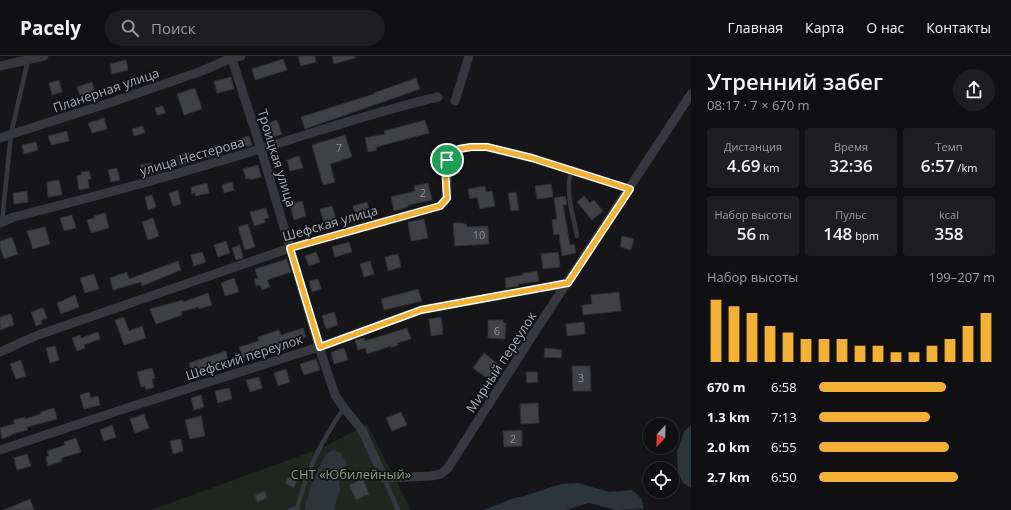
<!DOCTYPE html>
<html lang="ru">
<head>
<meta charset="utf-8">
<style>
  body { margin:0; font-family:"Open Sans",sans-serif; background:#1e1e20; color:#f1f3f6; height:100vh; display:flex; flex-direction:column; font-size:15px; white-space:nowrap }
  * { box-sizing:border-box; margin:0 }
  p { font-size:13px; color:#9c9d9f }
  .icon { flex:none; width:22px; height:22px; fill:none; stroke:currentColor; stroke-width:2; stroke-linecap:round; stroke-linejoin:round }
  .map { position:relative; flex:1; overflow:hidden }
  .drawer { display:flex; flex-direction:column; background:#101012; width:320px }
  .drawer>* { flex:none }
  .needle { width:26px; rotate:202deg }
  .buttons { position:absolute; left:643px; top:362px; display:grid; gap:8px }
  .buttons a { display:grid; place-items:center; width:36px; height:36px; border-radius:50%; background:#101012; box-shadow:0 2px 6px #0003,0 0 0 1px #303032; font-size:20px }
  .pin { position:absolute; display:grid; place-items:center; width:34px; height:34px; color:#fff; margin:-17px; border:2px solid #fff; border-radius:50%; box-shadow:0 1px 4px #0007 }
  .round { display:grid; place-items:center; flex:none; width:42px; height:42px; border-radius:21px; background:#1e1e20 }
  .summary { display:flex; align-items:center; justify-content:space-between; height:68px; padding:0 16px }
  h1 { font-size:22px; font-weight:600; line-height:30px }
  .stats { display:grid; grid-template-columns:repeat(3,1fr); gap:6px; height:68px; padding:4px 16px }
  .stats div { display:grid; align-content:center; border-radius:4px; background:#1e1e20; text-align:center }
  .stats b { font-size:17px; font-weight:600 }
  .stats small { font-size:11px; font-weight:400 }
  .stats p { font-size:11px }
  .chart { height:112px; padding:8px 16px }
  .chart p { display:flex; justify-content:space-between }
  .chart svg { width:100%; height:72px; margin-top:4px; stroke:#f2b134; stroke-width:6 }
  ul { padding:0 16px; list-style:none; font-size:13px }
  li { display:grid; grid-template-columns:64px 48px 1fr; align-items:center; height:30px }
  li i { height:10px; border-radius:5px; background:#f2b134 }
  header { display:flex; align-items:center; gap:24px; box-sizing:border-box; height:56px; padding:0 20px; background:#101012; border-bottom:1px solid #303032 }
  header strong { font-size:19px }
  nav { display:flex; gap:22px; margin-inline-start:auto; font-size:14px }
  .search { width:280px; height:36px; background:#1e1e20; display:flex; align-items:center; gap:10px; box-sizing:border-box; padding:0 14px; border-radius:22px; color:#9c9d9f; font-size:15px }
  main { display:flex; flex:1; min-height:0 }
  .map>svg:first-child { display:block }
</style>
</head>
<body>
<header>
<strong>Pacely</strong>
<div class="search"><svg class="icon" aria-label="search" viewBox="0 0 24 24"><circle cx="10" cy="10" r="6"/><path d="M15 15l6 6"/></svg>Поиск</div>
<nav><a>Главная</a><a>Карта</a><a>О нас</a><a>Контакты</a></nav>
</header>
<main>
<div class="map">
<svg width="691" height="454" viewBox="0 0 691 454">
  <rect width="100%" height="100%" fill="#161618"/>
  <!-- green -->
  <polygon fill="#1e261f" points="367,368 411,454 151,454 324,391"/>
  <!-- water -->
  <g fill="#2c353c">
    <polygon points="691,369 691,432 683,427 678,416 677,395 684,376"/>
    <polygon points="334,394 341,397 347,407 339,420 340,434 334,454 304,454 311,430 317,416 326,398"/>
    <polygon points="578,427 609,436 632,434 641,442 644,453 616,454 589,447 565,454 484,454 514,442 524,440 561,428"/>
  </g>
  <!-- building -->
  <g fill="#404145" stroke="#303034">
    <polygon points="298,0 315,0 316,6 301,10"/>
    <polygon points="332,0 355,0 355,2 334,8"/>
    <polygon points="283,3 287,14 255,24 252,13"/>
    <polygon points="126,4 128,14 112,18 110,8"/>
    <polygon points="231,21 234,33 217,37 214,25"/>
    <polygon points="416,22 420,33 305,73 301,61 374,38 374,37"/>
    <polygon points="59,24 62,36 52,39 49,27"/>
    <polygon points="92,26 96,40 82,45 77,31"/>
    <polygon points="195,32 202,53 184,59 177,38"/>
    <polygon points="163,50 165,57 157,59 155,52"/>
    <polygon points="104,62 107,73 92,77 88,67"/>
    <polygon points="277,64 282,78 269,83 264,69"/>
    <polygon points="425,64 429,77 376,91 377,94 368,96 365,82 385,78 384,75"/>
    <polygon points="143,70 145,77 134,80 132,73"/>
    <polygon points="67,75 69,85 51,89 48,80"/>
    <polygon points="345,79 352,101 330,108 335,126 323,129 312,89"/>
    <polygon points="249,80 252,89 240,93 238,83"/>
    <polygon points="36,86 38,94 24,98 22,89"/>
    <polygon points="219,88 222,98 208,102 205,93"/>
    <polygon points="189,96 192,106 180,110 177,100"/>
    <polygon points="299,100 303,112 290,115 287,104"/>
    <polygon points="151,107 152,111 166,108 167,114 142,121 140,109"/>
    <polygon points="258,109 261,121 250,124 250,122 246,123 243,113"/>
    <polygon points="117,112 120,124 111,126 108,114"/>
    <polygon points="89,115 91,123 88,124 89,132 79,134 77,120 81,119 81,116"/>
    <polygon points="59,124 62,139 48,141 47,126"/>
    <polygon points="232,126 234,134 224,137 222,129"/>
    <polygon points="207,127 209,137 196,140 195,137 192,138 191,131"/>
    <polygon points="428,127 432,144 408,149 408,151 394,155 391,141 415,135 414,130"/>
    <polygon points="551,128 553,141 537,143 535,130"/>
    <polygon points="485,130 486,136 492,135 495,150 480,153 477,141 470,143 468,133"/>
    <polygon points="178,134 181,148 173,150 169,137"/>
    <polygon points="27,135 28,146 14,148 13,137"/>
    <polygon points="516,136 519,154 511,155 508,137"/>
    <polygon points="152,139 156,151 148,154 145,141"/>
    <polygon points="565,140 567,149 563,149 570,189 574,188 576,197 562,200 559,178 554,179 552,164 557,163 554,142"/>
    <polygon points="584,140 590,147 594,144 603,155 592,164 577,146"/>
    <polygon points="302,145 306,160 294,164 290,148"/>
    <polygon points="367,146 370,157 356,161 353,150"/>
    <polygon points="332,150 336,163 324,167 320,153"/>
    <polygon points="266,152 269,162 264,163 265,167 254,170 250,156"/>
    <polygon points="105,157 109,172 91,177 87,164 94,162 94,160"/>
    <polygon points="72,159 76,172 64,175 60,162"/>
    <polygon points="153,162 159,180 148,184 142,166"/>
    <polygon points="424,163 428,182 411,185 408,166"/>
    <polygon points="453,167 463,167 464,168 466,168 467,171 488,170 489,188 455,190"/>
    <polygon points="248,168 255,191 245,194 238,171"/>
    <polygon points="45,171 50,188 33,193 27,175"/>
    <polygon points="622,180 634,183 631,194 620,191"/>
    <polygon points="12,181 18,198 4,203 0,191 0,185"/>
    <polygon points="226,185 230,197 218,201 214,189"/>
    <polygon points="349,186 352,196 335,201 332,191"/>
    <polygon points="240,189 243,202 236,204 232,192"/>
    <polygon points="202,196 206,206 194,210 191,199"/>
    <polygon points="316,196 320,206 309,210 305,200"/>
    <polygon points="558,196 560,211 543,213 541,198"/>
    <polygon points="398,198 401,211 388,215 385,201"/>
    <polygon points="287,203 291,216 267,224 270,231 262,234 260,229 256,230 254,223 258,222 255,213"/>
    <polygon points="178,205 181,214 142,230 141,226 113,234 110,222 127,216 129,223"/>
    <polygon points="370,205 374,218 364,221 360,208"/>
    <polygon points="537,215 539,225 518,228 518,230 506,232 505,222 523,219 523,217"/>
    <polygon points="94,218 99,233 85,237 80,222"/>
    <polygon points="234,222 239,236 225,240 221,227"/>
    <polygon points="318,223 321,233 312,236 309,225"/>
    <polygon points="418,233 422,245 384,254 381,243"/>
    <polygon points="619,236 621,255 583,259 582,249 592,248 591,239"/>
    <polygon points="208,237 212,249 199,253 198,251 181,256 182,259 156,268 150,253 183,244 183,246"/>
    <polygon points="75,239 79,251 61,258 57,247"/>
    <polygon points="43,252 47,262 41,264 42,268 36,270 31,256"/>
    <polygon points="334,256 338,269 326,273 322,260"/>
    <polygon points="11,258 14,269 0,274 0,261"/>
    <polygon points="124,261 129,275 142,270 146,282 124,289 115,264"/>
    <polygon points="441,261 443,278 431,280 429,263"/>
    <polygon points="488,264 503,264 503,267 506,267 505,283 488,282"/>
    <polygon points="584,266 585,278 567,280 566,268"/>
    <polygon points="303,272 306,281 263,296 263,295 243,302 239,291 259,285 258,281 279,274 281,279"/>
    <polygon points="407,272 411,283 397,287 398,289 391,292 391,290 367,298 365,292 358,294 355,284 364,282 365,285"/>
    <polygon points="98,276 100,283 84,289 85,292 77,295 72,282 80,279 81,282"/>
    <polygon points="55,290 59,304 50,307 46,292"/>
    <polygon points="344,292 348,304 334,308 331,296"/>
    <polygon points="545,292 562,294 561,302 544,301"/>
    <polygon points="226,295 229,307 192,319 189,307"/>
    <polygon points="484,297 502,311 491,325 473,312"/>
    <polygon points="316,303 320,314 304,319 300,308"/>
    <polygon points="21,304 26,320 16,323 10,308"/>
    <polygon points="572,310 590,310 591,335 573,335"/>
    <polygon points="152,312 155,322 152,323 154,331 146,334 145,330 141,331 137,316"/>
    <polygon points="286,313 290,326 278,330 274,317"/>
    <polygon points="526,316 537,316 538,326 527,327"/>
    <polygon points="259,321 262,332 250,336 246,324"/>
    <polygon points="229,332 232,343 218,347 215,335"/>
    <polygon points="89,336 91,342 98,340 100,349 84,353 80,339"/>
    <polygon points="201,339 204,351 194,354 191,342"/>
    <polygon points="538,347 539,367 521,368 520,348"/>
    <polygon points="54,352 57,363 27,371 28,374 12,378 12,379 2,383 0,372 14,368 14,364 25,361 25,363 41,358 41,356"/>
    <polygon points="401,356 407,369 392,375 386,362"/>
    <polygon points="144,358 149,372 135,377 130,363"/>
    <polygon points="201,360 205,380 190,383 185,364"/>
    <polygon points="112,369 116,381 104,385 100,374"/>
    <polygon points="522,374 522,390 504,391 503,375"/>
    <polygon points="76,382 81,396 61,402 62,405 48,410 46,401 49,400 47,395 65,389 64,386"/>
    <polygon points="181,383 183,395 173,398 170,385"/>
    <polygon points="27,398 31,410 17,414 14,402"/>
    <polygon points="288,421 297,425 294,432 285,427"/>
    <polygon points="363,423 369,438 356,444 349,429"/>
    <polygon points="265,435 267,442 257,446 255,439"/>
    <polygon points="30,443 34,454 4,454"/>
  </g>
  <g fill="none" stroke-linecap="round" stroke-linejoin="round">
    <!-- lane -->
    <g stroke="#37383d" stroke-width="4.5">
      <path d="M571 115C565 136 573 159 577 180"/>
      <polyline points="2,166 11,78 28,4"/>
      <polyline points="384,422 398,454"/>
      <polyline points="290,454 298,451"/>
      <path d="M297 454C305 418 323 382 344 352"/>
    </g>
    <!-- street -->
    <g stroke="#37383d" stroke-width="9">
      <polyline points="231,0 261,93 319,291 335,339 344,352 362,374 384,422 431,420 441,418 448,412 534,277 691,38"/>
      <polyline points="0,10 44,0"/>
      <polyline points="455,45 469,0"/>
      <polyline points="0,82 115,45 199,16 232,2 241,0"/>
      <path d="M0 167 14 161C97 140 179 118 260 93 319 75 377 55 438 41"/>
      <polyline points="0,296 38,279 290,192 440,150 447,142 447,104 449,98 459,93 471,91 487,91 532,102 630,133"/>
      <polyline points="0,394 133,350 319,291 421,254 568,227"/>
    </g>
  </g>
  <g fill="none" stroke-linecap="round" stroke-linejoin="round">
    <!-- route casing -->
    <g stroke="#fff" stroke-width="8">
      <path id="route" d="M471 91H487L532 102 630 133 568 227 421 254 320 291 290 192 440 150 447 142C446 128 444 112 449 98L459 93Z"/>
    </g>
    <!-- route -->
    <use href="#route" stroke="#f2b134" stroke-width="5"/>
  </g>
  <g text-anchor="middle" stroke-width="3.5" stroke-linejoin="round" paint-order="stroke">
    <!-- number labels -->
    <g font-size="11" fill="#8e929b">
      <text x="339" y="96">7</text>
      <text x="423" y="141">2</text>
      <text x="479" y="183">10</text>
      <text x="497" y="279">6</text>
      <text x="581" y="326">3</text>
      <text x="513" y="387">2</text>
    </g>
    <!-- street labels -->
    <g font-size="13" fill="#a8adb8" stroke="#111113">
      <text transform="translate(106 34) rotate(-19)" y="5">Планерная улица</text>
      <text transform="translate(192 100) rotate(-16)" y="5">улица Нестерова</text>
      <text transform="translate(277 102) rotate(73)" y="5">Троицкая улица</text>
      <text transform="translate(330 167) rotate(-16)" y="5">Шефская улица</text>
      <text transform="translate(244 301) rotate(-18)" y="5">Шефский переулок</text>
      <text transform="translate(501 306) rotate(-57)" y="5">Мирный переулок</text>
    </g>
    <!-- park labels -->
    <g font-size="13" fill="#7fa381" stroke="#111113">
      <text x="351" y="423">СНТ «Юбилейный»</text>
    </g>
  </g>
</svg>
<div class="buttons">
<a><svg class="needle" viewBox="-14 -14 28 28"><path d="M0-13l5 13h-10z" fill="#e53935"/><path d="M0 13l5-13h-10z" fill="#9c9d9f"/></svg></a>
<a><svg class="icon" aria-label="locate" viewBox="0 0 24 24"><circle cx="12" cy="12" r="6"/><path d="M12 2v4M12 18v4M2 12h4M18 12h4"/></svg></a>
</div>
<div class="pin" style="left:447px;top:104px;background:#1e9e55"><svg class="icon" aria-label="arrive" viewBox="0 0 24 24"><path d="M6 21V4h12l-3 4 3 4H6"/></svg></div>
</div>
<section class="drawer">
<div class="summary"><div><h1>Утренний забег</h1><p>08:17 · 7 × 670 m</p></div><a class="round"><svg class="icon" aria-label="share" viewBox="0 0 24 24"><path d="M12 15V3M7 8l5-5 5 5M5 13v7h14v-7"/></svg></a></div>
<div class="stats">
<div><p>Дистанция</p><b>4.69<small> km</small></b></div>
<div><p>Время</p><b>32:36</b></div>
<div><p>Темп</p><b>6:57<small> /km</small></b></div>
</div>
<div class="stats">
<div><p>Набор высоты</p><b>56<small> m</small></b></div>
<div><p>Пульс</p><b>148<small> bpm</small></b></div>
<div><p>kcal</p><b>358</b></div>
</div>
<div class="chart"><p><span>Набор высоты</span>199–207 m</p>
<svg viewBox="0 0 160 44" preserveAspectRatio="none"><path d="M5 44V6M15 44V10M25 44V14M35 44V22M45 44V26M55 44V30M65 44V30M75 44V30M85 44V34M95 44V34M105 44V38M115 44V38M125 44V34M135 44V30M145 44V22M155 44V14"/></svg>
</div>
<ul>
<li><b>670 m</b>6:58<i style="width:72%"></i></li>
<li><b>1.3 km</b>7:13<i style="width:63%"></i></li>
<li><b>2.0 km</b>6:55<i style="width:74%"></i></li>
<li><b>2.7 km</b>6:50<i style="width:79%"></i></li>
</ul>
</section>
</main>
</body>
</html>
